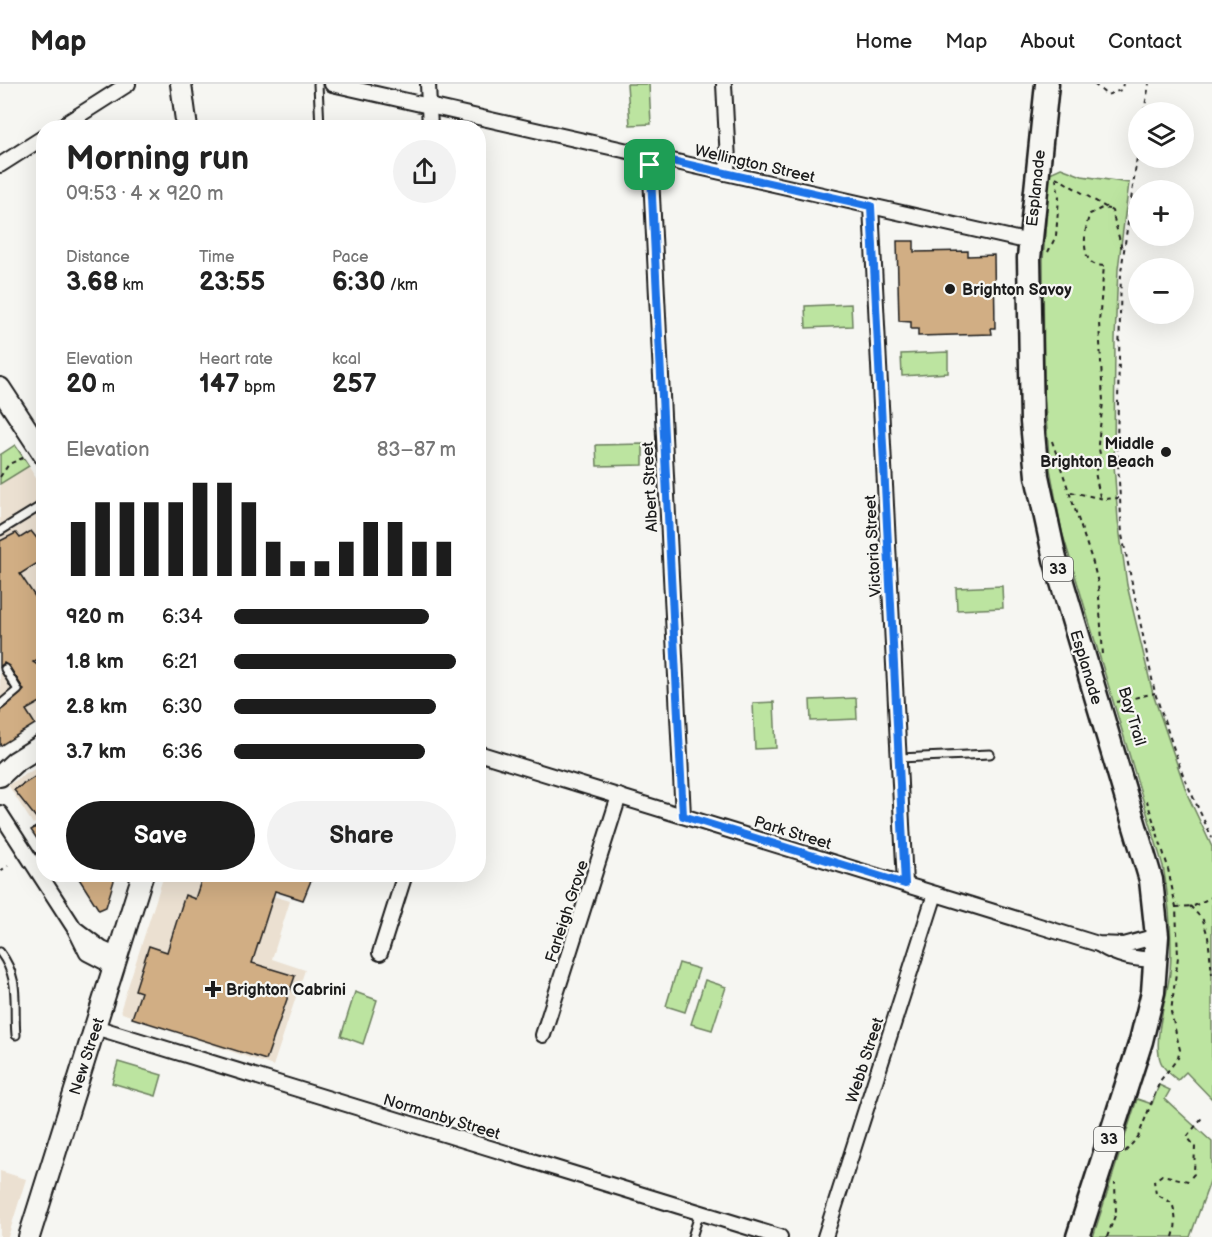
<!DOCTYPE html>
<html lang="en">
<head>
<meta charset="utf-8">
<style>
  body { margin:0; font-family:"Balsamiq Sans",sans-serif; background:#f2f2f2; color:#222; height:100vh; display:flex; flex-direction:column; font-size:22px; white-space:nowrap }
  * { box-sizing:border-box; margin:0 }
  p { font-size:20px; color:#767676 }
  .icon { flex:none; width:33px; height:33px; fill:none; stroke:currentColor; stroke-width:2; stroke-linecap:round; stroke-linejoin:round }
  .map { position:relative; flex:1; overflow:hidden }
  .sheet { position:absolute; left:36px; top:36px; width:450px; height:762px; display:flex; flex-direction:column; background:#fff; border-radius:24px; box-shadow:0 6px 24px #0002 }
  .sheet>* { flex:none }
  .fabs { position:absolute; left:1128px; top:18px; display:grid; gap:12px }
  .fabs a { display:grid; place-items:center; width:66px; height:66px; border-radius:50%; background:#fff; box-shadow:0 6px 24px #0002; font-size:30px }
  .pin { position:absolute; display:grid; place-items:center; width:51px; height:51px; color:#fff; margin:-26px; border-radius:12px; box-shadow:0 3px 9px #0006 }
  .round { display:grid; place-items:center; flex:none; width:63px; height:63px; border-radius:32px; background:#f2f2f2 }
  .head { display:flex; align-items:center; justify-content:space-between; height:102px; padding:0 30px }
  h1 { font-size:33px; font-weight:800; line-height:45px }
  .metrics { display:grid; grid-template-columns:repeat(3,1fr); gap:9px; height:102px; padding:6px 30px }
  .metrics div { display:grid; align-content:center }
  .metrics b { font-size:26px; font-weight:800 }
  .metrics small { font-size:16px; font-weight:400 }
  .metrics p { font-size:16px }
  .chart { height:168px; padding:12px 30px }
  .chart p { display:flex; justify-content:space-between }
  .chart svg { width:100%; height:108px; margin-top:6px; stroke:#1c1c1c; stroke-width:6 }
  .button { display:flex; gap:12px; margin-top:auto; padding:12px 30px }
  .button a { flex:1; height:69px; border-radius:36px; background:#1c1c1c; color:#fff; font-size:24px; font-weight:800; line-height:69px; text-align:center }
  .button a+a { background:#f2f2f2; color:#222 }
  ul { padding:0 30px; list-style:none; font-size:20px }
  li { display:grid; grid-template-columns:96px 72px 1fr; align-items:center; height:45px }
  li i { height:15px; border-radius:8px; background:#1c1c1c }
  header { display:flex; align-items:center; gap:36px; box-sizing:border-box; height:84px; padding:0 30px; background:#fff; border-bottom:2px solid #e0e0e0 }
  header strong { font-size:28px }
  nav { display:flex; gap:33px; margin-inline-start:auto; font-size:21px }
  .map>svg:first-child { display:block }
</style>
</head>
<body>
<header>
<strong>Map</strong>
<nav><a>Home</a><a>Map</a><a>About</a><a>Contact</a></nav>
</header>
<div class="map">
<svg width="1212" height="1153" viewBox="0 0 1212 1153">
  <rect width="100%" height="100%" fill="#f6f6f2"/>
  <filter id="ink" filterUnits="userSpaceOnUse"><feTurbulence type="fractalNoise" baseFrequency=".0167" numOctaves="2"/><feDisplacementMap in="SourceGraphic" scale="12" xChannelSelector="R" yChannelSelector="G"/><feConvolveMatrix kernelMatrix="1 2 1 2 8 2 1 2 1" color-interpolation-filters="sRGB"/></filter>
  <g filter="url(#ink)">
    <!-- built -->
    <g fill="#ebe0d1">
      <polygon points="15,361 43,405 44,635 0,662 0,371"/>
      <polygon points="43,680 43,734 33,740 8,701"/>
      <polygon points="164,791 202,791 290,817 272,875 305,886 273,982 122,929 121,924"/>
      <polygon points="0,1087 26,1095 8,1153 0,1153"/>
    </g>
    <!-- green -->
    <g fill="#bce4a0" stroke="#6c805e" stroke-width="1.5">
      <polygon points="627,0 649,0 651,40 630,41"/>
      <path d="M1061 84 1082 92 1129 99 1118 185 1115 255 1114 380 1118 436 1127 501 1153 610 1188 712 1212 763V1015L1186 988 1178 996C1169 990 1160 982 1159 971 1155 948 1167 913 1170 889 1173 853 1169 817 1163 782L1062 448 1050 385 1044 308 1043 176 1050 89Z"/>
      <polygon points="851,220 852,242 806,244 805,222"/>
      <polygon points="948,268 948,289 902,292 901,270"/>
      <polygon points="643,360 643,381 597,382 596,361"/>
      <polygon points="15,361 29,382 0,400 0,371"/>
      <polygon points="1002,502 1003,524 957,526 956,504"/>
      <polygon points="856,614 857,635 811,637 810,616"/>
      <polygon points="774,618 776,664 755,665 753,619"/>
      <polygon points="679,879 699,885 685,928 666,922"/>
      <polygon points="705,896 726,903 712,946 691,940"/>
      <polygon points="355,908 377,916 363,960 341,952"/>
      <polygon points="118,978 162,991 156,1012 112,999"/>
      <polygon points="1159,1001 1170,1006 1165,1015 1212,1058 1212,1092 1190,1153 1093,1153 1137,1015 1152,1020"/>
    </g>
    <!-- building -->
    <g fill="#d1ae84" stroke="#1c1c1c" stroke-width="1.5">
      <polygon points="897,157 914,157 914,168 968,167 968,172 994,171 995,244 991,244 992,250 918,252 918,245 911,245 911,238 899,237"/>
      <polygon points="31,447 44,463 44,490 36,480 20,490 44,526 44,560 37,564 43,572 33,578 44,585 44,616 26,626 35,640 0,662 0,627 24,606 9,582 4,579 0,583 0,457 16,449 20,454"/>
      <polygon points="44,687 44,765 31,746 41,740 14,706"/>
      <polygon points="76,790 116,790 106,823 99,826"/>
      <polygon points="222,790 310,790 312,794 303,816 275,807 252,879 295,892 266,976 132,934 141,908 135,906 149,862 167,868 185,811 195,815 203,791 221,796"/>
    </g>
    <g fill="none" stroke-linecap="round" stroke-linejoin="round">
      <!-- lane casing -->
      <g stroke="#1c1c1c" stroke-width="11">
        <g id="lane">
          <polyline points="318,0 320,44"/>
          <polyline points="44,173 44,177"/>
          <polyline points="0,447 44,420"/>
          <polyline points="0,621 18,606 5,585"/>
          <polyline points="899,674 990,670"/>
          <path d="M0 868C21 896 13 918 16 951"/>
          <polyline points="692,1153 700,1128"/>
        </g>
      </g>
      <!-- street casing -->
      <g stroke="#1c1c1c" stroke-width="18">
        <g id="street">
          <polyline points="332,0 1030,158"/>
          <polyline points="428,0 430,44"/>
          <polyline points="724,0 728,77 726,89"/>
          <polyline points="59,44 128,0"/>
          <polyline points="650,72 683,732"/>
          <polyline points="0,81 44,53"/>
          <polyline points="871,122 905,800"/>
          <polyline points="478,669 1098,860 1124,861 1157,852"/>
          <polyline points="0,729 75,845 87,869 114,883"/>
          <polyline points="77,846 102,865 118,872"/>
          <path d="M1100 861C1118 873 1135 875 1157 876"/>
          <polyline points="380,869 405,790"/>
          <polyline points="95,943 780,1153"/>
          <polyline points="543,951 619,712"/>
          <polyline points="825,1153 935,810"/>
        </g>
      </g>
      <!-- secondary casing -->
      <g stroke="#1c1c1c" stroke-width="24">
        <g id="secondary">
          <polyline points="181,0 187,44"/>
          <polyline points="0,304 44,371"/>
          <polyline points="0,692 15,678 44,660"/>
          <polyline points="29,1153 143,790"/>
        </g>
      </g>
      <!-- primary casing -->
      <g stroke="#1c1c1c" stroke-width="27">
        <polyline id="primary" points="1047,0 1029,174 1032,338 1037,392 1055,475 1151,796 1157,852 1153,908 1141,957 1078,1153"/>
      </g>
      <!-- path -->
      <g stroke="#1c1c1c" stroke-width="2" stroke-dasharray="4.5 4.5" stroke-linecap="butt">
        <polyline points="1094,0 1107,11 1121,6 1123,0"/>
        <polyline points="1144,28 1149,0"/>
        <polyline points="1138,66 1121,188 1117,361 1122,451 1155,609 1182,689 1212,754"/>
        <polyline points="1056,93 1112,127 1122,165"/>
        <polyline points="1048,168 1056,152 1059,113 1056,95"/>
        <polyline points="1052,357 1093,479 1098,499 1103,571"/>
        <polyline points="0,393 9,380 25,373"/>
        <polyline points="1071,408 1104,415 1119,414"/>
        <path d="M1100 413 1095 388 1101 375 1098 360 1103 318 1099 238 1104 182C1100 181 1097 182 1094 180 1080 174 1085 141 1090 130L1102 124 1109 125"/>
        <polyline points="1117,618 1155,609"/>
        <polyline points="0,787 8,782"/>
        <polyline points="1190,822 1203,836 1208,853 1212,890"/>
        <polyline points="1176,823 1194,822 1212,813"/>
        <polyline points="1125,1068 1138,1053 1160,997 1178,974 1180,966 1171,928 1178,873 1176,823 1167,780 1147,717"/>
        <polyline points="1107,1153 1116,1129 1115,1099"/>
        <path d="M1173 1153C1177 1141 1176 1131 1172 1119L1156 1110 1154 1097 1162 1091 1188 1097 1194 1090 1195 1062 1187 1053 1204 1031"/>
      </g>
      <!-- lane -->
      <use href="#lane" stroke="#f6f6f2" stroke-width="7"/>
      <!-- street -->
      <use href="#street" stroke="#f6f6f2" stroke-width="14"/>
      <!-- secondary -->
      <use href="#secondary" stroke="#f6f6f2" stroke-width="20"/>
      <!-- primary -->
      <use href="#primary" stroke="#f6f6f2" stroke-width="22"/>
    </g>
  </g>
  <g fill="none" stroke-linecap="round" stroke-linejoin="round" filter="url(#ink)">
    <!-- route casing -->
    <g stroke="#fff" stroke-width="12">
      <polygon id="route" points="650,72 871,122 905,800 683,732"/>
    </g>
    <!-- route -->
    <use href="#route" stroke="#1a73e8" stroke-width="8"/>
  </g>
  <!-- markers -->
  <g fill="#1c1c1c" stroke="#f6f6f2" stroke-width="2">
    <circle cx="950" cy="205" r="6"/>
    <circle cx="1166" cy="368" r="6"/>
    <path d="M210 896h6v6h6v6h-6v6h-6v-6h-6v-6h6z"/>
  </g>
  <g text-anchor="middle" stroke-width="4.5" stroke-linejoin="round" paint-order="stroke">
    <!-- shield labels -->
    <g fill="#f6f6f2" stroke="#5d5d5c" stroke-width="1.5">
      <rect x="1043" y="473" width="30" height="24" rx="4.5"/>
      <rect x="1094" y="1043" width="30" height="24" rx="4.5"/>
    </g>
    <g font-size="15" font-weight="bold" fill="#1c1c1c">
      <text x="1058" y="490">33</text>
      <text x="1109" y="1060">33</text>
    </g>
    <!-- street labels -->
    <g font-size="16" fill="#1c1c1c" stroke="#f6f6f2">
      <text transform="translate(755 79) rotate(13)" y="6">Wellington Street</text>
      <text transform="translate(1035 104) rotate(-84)" y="6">Esplanade</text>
      <text transform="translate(649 403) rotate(-93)" y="6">Albert Street</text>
      <text transform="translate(872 462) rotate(-93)" y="6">Victoria Street</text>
      <text transform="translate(1087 583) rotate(73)" y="6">Esplanade</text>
      <text transform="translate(1133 632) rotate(73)" y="6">Bay Trail</text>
      <text transform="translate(793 748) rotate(17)" y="6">Park Street</text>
      <text transform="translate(566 827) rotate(-72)" y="6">Farleigh Grove</text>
      <text transform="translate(86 972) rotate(-72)" y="6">New Street</text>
      <text transform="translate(864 976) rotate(-72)" y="6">Webb Street</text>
      <text transform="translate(442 1032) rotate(17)" y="6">Normanby Street</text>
    </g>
    <!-- poi labels -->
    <g font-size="16" font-weight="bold" fill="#1c1c1c" stroke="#f6f6f2" text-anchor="start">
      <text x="962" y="211">Brighton Savoy</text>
      <text x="1154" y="365" text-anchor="end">Middle<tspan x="1154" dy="18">Brighton Beach</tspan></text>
      <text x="226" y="911">Brighton Cabrini</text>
    </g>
  </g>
</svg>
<div class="fabs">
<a><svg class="icon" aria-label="layers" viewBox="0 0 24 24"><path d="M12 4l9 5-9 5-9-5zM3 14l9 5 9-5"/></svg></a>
<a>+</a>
<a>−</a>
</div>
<div class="pin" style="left:650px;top:81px;background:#1e9e55"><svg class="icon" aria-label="arrive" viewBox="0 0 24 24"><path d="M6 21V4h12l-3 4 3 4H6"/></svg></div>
<section class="sheet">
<div class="head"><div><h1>Morning run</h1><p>09:53 · 4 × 920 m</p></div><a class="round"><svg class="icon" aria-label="share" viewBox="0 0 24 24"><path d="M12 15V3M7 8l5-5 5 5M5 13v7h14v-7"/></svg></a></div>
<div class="metrics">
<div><p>Distance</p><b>3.68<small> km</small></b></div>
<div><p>Time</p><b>23:55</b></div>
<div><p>Pace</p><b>6:30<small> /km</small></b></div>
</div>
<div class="metrics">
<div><p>Elevation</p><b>20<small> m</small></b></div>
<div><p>Heart rate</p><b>147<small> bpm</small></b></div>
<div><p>kcal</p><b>257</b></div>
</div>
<div class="chart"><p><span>Elevation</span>83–87 m</p>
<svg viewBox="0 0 160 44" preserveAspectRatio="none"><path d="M5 44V22M15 44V14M25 44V14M35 44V14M45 44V14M55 44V6M65 44V6M75 44V14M85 44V30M95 44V38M105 44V38M115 44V30M125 44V22M135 44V22M145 44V30M155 44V30"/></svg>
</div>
<ul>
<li><b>920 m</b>6:34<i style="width:88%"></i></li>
<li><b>1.8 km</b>6:21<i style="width:100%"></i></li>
<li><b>2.8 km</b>6:30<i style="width:91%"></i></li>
<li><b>3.7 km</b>6:36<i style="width:86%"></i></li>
</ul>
<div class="button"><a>Save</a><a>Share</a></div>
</section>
</div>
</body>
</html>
